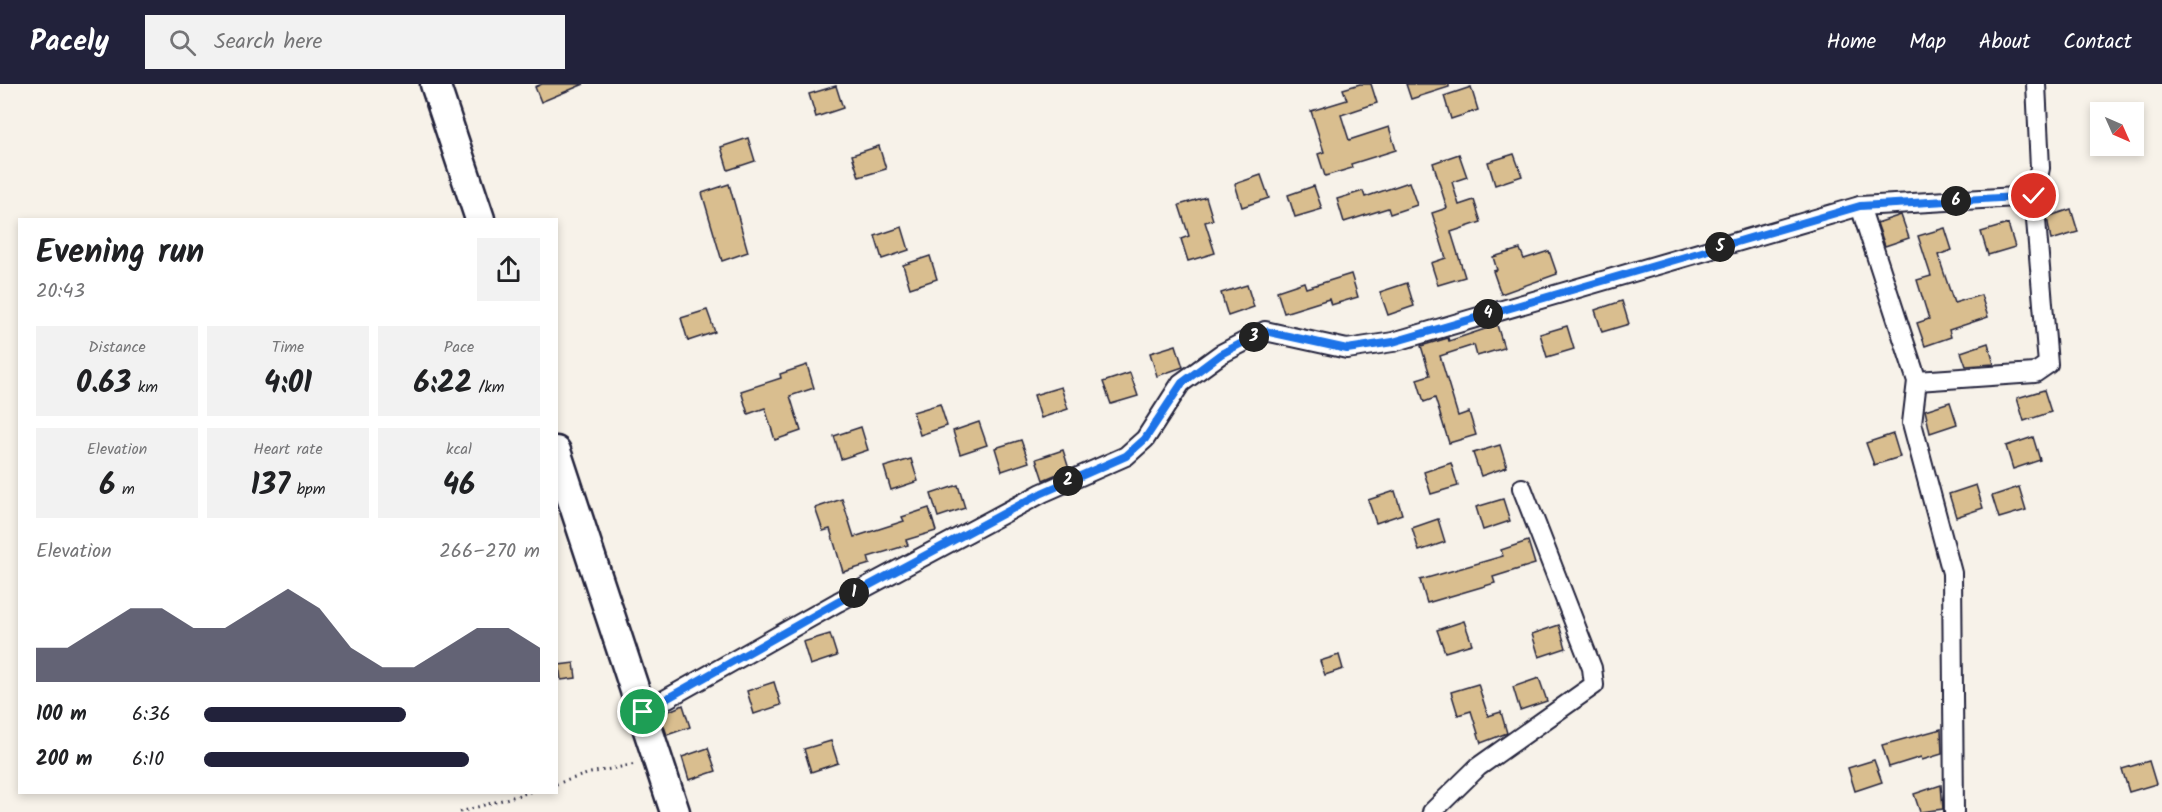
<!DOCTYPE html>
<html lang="en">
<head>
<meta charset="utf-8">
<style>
  body { margin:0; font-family:Kalam,sans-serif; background:#f2f2f2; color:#202124; height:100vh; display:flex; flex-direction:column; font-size:22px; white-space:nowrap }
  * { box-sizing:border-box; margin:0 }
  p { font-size:20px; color:#757577 }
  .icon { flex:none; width:33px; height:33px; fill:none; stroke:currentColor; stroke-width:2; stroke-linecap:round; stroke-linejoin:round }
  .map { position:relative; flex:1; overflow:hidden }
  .drawer { position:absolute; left:18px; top:134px; width:540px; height:576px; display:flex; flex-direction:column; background:#fff; border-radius:0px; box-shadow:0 3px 9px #0003 }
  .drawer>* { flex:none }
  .needle { width:39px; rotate:135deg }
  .fabs { position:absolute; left:2090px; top:18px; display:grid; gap:12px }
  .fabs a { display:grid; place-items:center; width:54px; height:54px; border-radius:0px; background:#fff; box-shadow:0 3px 9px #0003; font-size:30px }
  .pin { position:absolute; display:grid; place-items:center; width:51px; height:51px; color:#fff; margin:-26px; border:3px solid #fff; border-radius:50%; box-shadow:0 2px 6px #0007 }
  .km { position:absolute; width:30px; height:30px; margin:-15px; border-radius:50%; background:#222; color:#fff; font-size:16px; line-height:30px; text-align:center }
  .round { display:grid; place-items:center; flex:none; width:63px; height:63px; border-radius:0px; background:#f2f2f2 }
  .overview { display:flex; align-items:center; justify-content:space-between; height:102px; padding:0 18px }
  h1 { font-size:33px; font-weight:800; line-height:45px }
  .metrics { display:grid; grid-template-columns:repeat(3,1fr); gap:9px; height:102px; padding:6px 18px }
  .metrics div { display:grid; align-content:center; border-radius:0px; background:#f2f2f2; text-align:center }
  .metrics b { font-size:30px; font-weight:800 }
  .metrics small { font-size:16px; font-weight:400 }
  .metrics p { font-size:16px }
  .chart { height:168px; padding:12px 18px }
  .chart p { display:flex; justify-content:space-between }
  .chart svg { width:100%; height:108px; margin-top:6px; fill:#22223b; opacity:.7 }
  ul { padding:0 18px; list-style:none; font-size:20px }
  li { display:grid; grid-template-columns:96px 72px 1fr; align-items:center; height:45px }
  li i { height:15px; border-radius:8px; background:#22223b }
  header { display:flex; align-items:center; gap:36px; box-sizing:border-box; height:84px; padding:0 30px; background:#22223b; color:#fff }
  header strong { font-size:28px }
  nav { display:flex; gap:33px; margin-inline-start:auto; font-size:21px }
  .search { width:420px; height:54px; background:#f2f2f2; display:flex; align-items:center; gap:15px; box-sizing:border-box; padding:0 21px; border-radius:0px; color:#757577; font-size:22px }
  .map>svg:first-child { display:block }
</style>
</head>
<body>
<header>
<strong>Pacely</strong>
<div class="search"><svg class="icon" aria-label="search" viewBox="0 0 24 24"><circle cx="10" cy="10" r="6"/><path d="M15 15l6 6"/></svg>Search here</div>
<nav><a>Home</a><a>Map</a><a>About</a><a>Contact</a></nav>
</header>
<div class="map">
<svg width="2162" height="728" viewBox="0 0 2162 728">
  <rect width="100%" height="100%" fill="#f7f2e9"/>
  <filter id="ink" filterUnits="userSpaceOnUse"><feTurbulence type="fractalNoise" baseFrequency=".0167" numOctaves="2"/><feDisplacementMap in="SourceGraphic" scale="12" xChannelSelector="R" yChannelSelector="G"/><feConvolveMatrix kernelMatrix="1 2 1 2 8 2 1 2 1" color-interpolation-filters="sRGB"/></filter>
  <g filter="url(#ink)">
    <!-- building -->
    <g fill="#d9be8f" stroke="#22223b" stroke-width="1.5">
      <polygon points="542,0 584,0 541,18 535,3"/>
      <polygon points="1360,0 1371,0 1377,19 1341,31 1349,56 1389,43 1396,66 1351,80 1352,84 1325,92 1318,70 1324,68 1311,27 1347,16 1343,5"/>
      <polygon points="1406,0 1449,0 1449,3 1411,15"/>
      <polygon points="836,2 843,24 816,33 809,10"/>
      <polygon points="1471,3 1478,26 1451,35 1444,12"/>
      <polygon points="748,54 755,77 728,86 721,63"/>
      <polygon points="879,62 886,85 859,93 852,71"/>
      <polygon points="1459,70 1467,93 1452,98 1459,121 1474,116 1481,138 1451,148 1465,193 1438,201 1431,179 1446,174 1432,129 1447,124 1433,79"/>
      <polygon points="1514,70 1522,92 1495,101 1488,78"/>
      <polygon points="1261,91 1269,114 1242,123 1235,100"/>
      <polygon points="1409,98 1417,121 1390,130 1388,124 1344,138 1337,115 1363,107 1365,113"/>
      <polygon points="729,100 748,168 722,177 702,109"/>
      <polygon points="1314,102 1322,125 1295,133 1288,111"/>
      <polygon points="1206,113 1213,136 1205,138 1215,169 1188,177 1181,155 1189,152 1179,121"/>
      <polygon points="2071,125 2078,148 2051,156 2047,133"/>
      <polygon points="1901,131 1909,154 1885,162 1877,139"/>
      <polygon points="2008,140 2015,163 1988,171 1981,148"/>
      <polygon points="902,143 909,166 882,175 875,152"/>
      <polygon points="1945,144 1952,166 1938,171 1954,219 1981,211 1988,233 1949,246 1951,253 1925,262 1917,239 1929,235 1917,196 1931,192 1918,152"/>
      <polygon points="1520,165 1524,175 1549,167 1557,190 1501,210 1493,187 1497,186 1493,173"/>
      <polygon points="930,172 937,195 910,204 903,181"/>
      <polygon points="1351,190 1358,213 1331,221 1329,215 1284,229 1277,207 1304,198 1306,204"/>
      <polygon points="1407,199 1414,222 1388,231 1380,208"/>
      <polygon points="1247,201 1254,223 1228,232 1221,209"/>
      <polygon points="1622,217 1629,240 1602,248 1595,226"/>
      <polygon points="707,226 715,248 688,257 681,234"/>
      <polygon points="1497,241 1504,264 1477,272 1474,261 1440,272 1458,332 1469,328 1476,351 1449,359 1435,314 1424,318 1417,295 1430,291 1421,262 1448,254 1449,257"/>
      <polygon points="1567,242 1574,265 1547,273 1540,250"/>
      <polygon points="1988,259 1994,280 1966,282 1961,268"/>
      <polygon points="1176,261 1183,283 1157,292 1150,269"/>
      <polygon points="807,281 814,304 790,312 801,347 775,356 765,324 748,330 741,307 781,294 780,290"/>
      <polygon points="1130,289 1138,312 1111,320 1103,298"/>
      <polygon points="1061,303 1068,325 1041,334 1034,311"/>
      <polygon points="2044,306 2051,328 2024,337 2017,314"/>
      <polygon points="1950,318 1957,340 1930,349 1925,326"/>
      <polygon points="940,320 947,342 920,351 913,328"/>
      <polygon points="979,338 987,361 960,370 953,347"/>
      <polygon points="861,343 868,366 841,375 834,352"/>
      <polygon points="1893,350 1900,373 1874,381 1866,359"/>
      <polygon points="2033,353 2040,376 2013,385 2006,362"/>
      <polygon points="1021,356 1029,378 1002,387 995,364"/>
      <polygon points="1500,361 1507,383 1481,392 1473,369"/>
      <polygon points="1063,366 1069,385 1043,396 1036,375"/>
      <polygon points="911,375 918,397 891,406 884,383"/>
      <polygon points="1451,379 1458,402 1431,410 1424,388"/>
      <polygon points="958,401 965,424 938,433 931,410"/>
      <polygon points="1976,401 1983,424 1956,433 1949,410"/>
      <polygon points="2019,403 2026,426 1999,434 1992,412"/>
      <polygon points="1395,407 1402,430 1376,439 1368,416"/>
      <polygon points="842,415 854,453 904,437 902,433 929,424 936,447 906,456 908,461 868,473 870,480 843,488 830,445 823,447 815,424"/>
      <polygon points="1503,415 1510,437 1483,446 1476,423"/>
      <polygon points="1438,435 1445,458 1419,467 1412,444"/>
      <polygon points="1528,457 1535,480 1493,493 1495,499 1427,519 1420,496 1503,472 1501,466"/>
      <polygon points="1464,537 1472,560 1445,568 1437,546"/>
      <polygon points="1559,541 1566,564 1539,573 1532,550"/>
      <polygon points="830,550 837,572 810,581 803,558"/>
      <polygon points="1339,571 1343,585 1325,591 1320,577"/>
      <polygon points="574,579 576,594 561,596 559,581"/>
      <polygon points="1539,594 1547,617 1520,626 1513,603"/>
      <polygon points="774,598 781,621 754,630 747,607"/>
      <polygon points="1478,600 1488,632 1501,628 1507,649 1481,659 1471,627 1458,631 1451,608"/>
      <polygon points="683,621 690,643 667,651 660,631"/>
      <polygon points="1941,645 1942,670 1922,676 1921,673 1889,683 1882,661"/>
      <polygon points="831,657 838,679 811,688 804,665"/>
      <polygon points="708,664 716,687 689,696 682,673"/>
      <polygon points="1874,676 1882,698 1855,707 1848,684"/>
      <polygon points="2149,677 2156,700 2129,708 2122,685"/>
      <polygon points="1941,701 1943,725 1920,728 1914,710"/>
    </g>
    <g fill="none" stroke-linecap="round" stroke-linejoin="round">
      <!-- minor casing -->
      <g stroke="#22223b" stroke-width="22">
        <g id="minor">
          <polyline points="1860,122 1917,297 1912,339 1952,489 1954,728"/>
          <polyline points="1917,297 2035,289 2048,280 2034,112 2040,84 2036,0"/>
          <polyline points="643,628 838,518 1042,409 1126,372 1145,355 1181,299 1221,270 1265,247 1347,265 1393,258 1860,122 2034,112"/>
          <polyline points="1432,728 1478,683 1594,601 1592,584 1522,404"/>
        </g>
      </g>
      <!-- primary casing -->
      <g stroke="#22223b" stroke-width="33">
        <g id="primary">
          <polyline points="435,0 480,135"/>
          <polyline points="556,367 675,728"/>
        </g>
      </g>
      <!-- path -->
      <g stroke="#22223b" stroke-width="3" stroke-dasharray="1.5 4.5" stroke-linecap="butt">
        <polyline points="556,700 590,689 636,680"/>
        <polyline points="460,728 530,708"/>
      </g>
      <!-- minor -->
      <use href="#minor" stroke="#fff" stroke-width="18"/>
      <!-- primary -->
      <use href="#primary" stroke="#fff" stroke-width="28"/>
    </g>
  </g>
  <g fill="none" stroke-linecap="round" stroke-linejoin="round" filter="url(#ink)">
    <!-- route casing -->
    <g stroke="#fff" stroke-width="12">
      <polyline id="route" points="643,628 838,518 1042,409 1126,372 1145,355 1182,299 1221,270 1265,247 1347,265 1393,258 1860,122 2034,112"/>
    </g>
    <!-- route -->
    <use href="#route" stroke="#1a73e8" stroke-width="8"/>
  </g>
</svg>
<div class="fabs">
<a><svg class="needle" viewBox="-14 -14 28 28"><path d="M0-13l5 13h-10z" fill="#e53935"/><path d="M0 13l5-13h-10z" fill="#757577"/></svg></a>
</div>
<div class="pin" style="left:643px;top:628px;background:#1e9e55"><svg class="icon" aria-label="arrive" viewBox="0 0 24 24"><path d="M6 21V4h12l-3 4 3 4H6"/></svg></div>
<div class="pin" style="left:2034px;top:112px;background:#d93025"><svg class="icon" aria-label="check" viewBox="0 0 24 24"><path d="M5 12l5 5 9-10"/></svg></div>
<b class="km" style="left:854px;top:509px">1</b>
<b class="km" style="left:1068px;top:397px">2</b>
<b class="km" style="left:1254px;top:253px">3</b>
<b class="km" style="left:1488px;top:230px">4</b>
<b class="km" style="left:1720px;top:163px">5</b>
<b class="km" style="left:1956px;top:117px">6</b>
<section class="drawer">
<div class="overview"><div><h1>Evening run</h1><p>20:43</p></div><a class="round"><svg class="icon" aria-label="share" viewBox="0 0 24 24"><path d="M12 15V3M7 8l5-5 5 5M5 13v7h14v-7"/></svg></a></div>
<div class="metrics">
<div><p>Distance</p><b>0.63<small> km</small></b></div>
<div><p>Time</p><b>4:01</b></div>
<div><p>Pace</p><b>6:22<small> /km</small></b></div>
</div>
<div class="metrics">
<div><p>Elevation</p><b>6<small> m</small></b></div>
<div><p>Heart rate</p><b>137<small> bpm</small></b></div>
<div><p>kcal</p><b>46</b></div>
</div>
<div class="chart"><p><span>Elevation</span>266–270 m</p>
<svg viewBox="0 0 160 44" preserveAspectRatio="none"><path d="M0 44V30L10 30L20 22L30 14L40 14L50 22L60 22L70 14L80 6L90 14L100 30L110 38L120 38L130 30L140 22L150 22L160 30V44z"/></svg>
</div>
<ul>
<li><b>100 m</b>6:36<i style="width:60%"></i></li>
<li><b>200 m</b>6:10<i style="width:79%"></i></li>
</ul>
</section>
</div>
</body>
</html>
